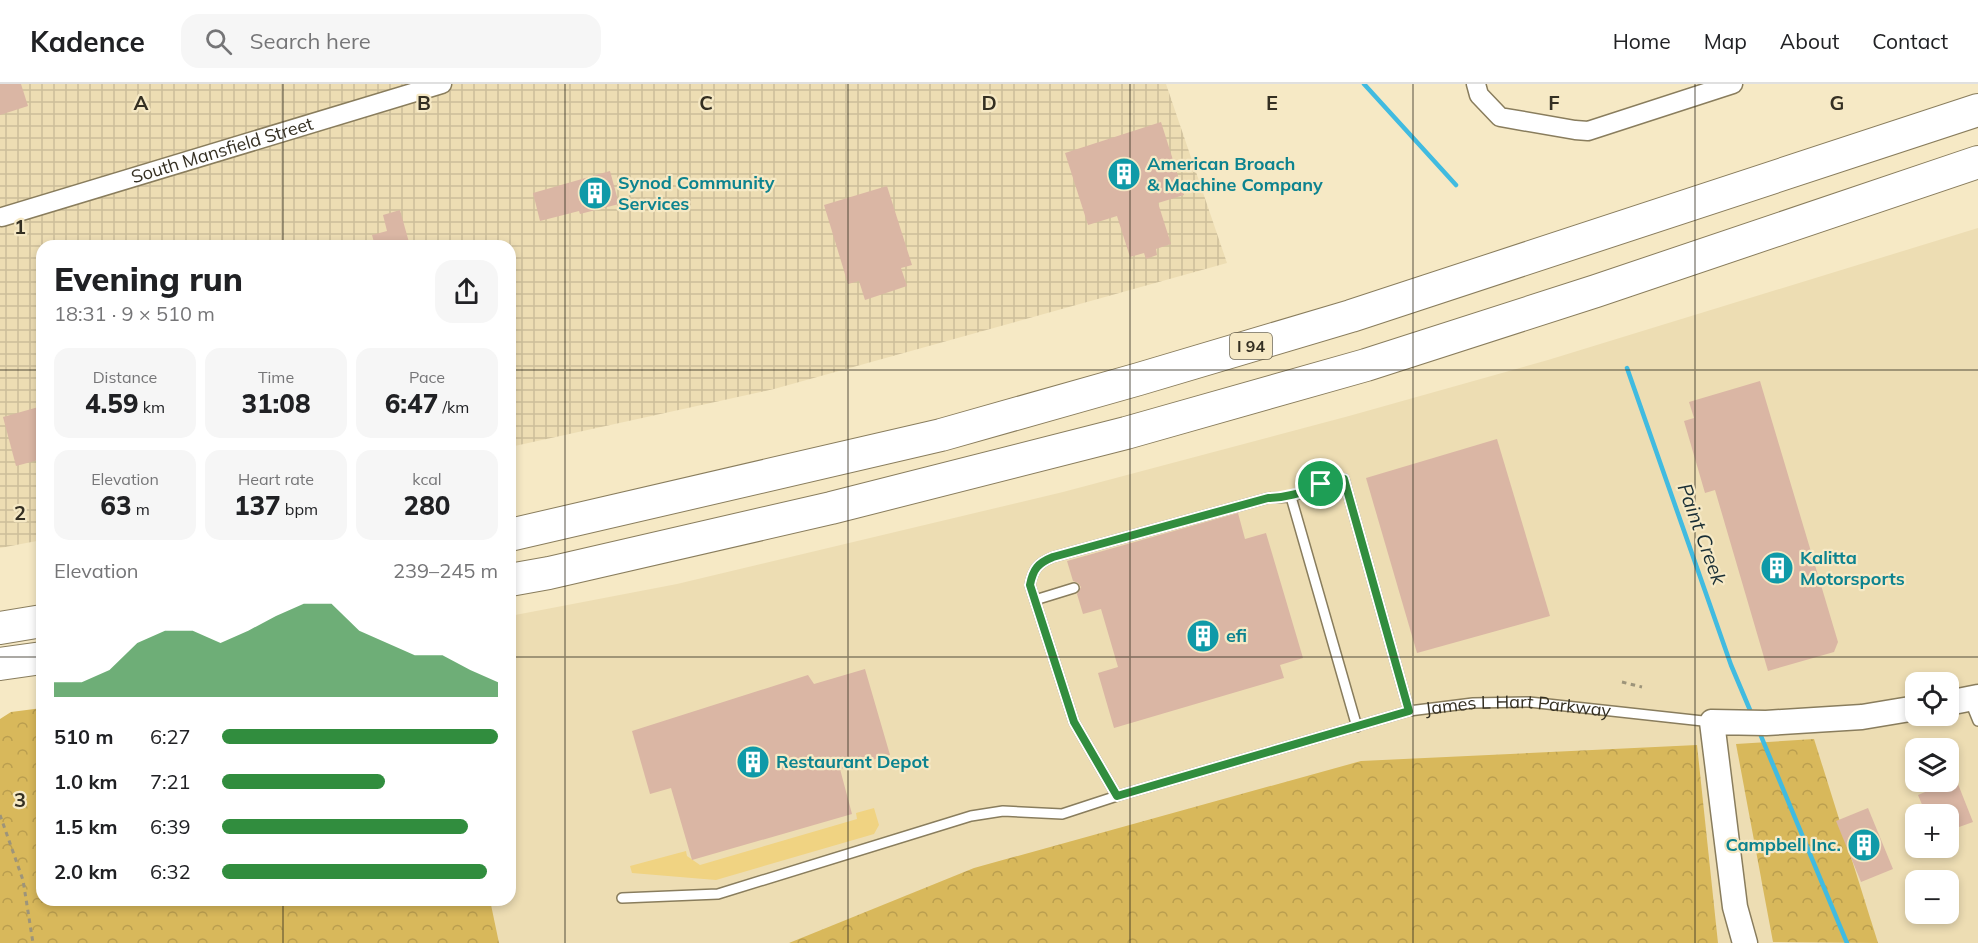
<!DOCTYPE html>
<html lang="en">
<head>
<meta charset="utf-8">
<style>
  body { margin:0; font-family:Mulish,sans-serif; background:#f6f6f6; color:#202124; height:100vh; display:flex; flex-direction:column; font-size:22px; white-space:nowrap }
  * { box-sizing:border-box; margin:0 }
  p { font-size:20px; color:#757577 }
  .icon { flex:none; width:33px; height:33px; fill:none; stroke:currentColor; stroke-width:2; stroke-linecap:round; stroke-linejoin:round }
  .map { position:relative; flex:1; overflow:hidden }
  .details { position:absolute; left:36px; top:156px; width:480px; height:666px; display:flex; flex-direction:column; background:#fff; border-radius:18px; box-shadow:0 3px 9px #0003 }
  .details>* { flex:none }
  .controls { position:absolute; left:1905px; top:588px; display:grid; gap:12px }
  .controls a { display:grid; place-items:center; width:54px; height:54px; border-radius:12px; background:#fff; box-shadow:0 3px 9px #0003; font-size:30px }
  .pin { position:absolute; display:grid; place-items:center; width:51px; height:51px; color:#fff; margin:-26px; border:3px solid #fff; border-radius:50%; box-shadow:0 2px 6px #0007 }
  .round { display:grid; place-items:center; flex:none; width:63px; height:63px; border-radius:18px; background:#f6f6f6 }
  .head { display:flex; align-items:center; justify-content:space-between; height:102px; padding:0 18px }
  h1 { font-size:33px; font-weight:800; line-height:45px }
  .stats { display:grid; grid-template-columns:repeat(3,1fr); gap:9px; height:102px; padding:6px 18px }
  .stats div { display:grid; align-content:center; border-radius:15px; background:#f6f6f6; text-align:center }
  .stats b { font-size:26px; font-weight:800 }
  .stats small { font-size:16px; font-weight:400 }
  .stats p { font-size:16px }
  .chart { height:168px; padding:12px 18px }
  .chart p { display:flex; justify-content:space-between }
  .chart svg { width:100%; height:108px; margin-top:6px; fill:#318d3e; opacity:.7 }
  ul { padding:0 18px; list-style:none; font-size:20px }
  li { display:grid; grid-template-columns:96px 72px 1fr; align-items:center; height:45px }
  li i { height:15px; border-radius:8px; background:#318d3e }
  header { display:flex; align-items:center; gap:36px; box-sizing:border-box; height:84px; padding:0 30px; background:#fff; border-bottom:2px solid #e0e0e0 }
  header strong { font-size:28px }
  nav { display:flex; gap:33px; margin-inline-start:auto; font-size:21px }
  .search { width:420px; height:54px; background:#f6f6f6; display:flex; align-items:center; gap:15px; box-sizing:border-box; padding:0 21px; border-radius:18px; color:#757577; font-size:22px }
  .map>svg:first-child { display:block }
</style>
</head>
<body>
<header>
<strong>Kadence</strong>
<div class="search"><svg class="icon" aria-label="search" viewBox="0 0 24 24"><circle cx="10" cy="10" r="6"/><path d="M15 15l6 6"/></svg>Search here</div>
<nav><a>Home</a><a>Map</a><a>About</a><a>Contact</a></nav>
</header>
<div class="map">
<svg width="1978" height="859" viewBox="0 0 1978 859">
  <defs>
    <pattern id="industrial-grid" width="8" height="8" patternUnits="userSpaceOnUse" patternTransform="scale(1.5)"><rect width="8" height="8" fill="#edddb3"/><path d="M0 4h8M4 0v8" fill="none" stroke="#ccbe9a"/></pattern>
    <pattern id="forest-crowns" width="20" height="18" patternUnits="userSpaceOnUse" patternTransform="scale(1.5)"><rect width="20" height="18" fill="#d8b85b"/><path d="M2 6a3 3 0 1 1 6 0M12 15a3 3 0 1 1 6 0" fill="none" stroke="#ba9e4f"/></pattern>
  </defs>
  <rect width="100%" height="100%" fill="#f6e9c5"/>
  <!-- built -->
  <path fill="#edddb3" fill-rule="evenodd" d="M1978 144V859H445L432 816H510V532L677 500 1063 408 1349 332 1548 276ZM1916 598H1948V632H1916ZM1916 664H1948V698H1916ZM1916 730H1948V764H1916ZM1916 796H1948V830H1916Z"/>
  <!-- industrial -->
  <polygon fill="url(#industrial-grid)" points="0,0 1166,0 1227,179 774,305 510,363 510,162 42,162 42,456 0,464"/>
  <!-- green -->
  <polygon fill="#f0d382" points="874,724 879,741 874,750 716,796 632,789 630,782 686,767 687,772 700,781 857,735 856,729"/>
  <!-- forest -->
  <g fill="url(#forest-crowns)">
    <polygon points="42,624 42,816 490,816 499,859 0,859 0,635 11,628"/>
    <polygon points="1814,655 1878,859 1773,858 1736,660"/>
    <polygon points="1697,661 1718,859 789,859 974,784 1361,677"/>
  </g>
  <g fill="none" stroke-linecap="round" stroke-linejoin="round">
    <!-- stream -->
    <g stroke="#41bbe0" stroke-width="4.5">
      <polyline points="1364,0 1456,101"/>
      <polyline points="1627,284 1731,581 1750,626"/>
      <polyline points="1761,652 1847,859"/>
    </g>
  </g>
  <!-- building -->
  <g fill="#dab6a4">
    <polygon points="0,0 21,0 28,22 0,31"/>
    <polygon points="1161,38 1184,111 1158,119 1171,160 1156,165 1157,171 1146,175 1144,169 1130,173 1117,132 1088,141 1065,69"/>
    <polygon points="610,87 619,120 580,130 579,127 540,137 533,109"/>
    <polygon points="887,102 912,181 901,184 907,202 865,216 859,197 848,200 824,121"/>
    <polygon points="400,126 410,162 375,162 372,151 387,147 383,131"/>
    <polygon points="1760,297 1838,558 1834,568 1768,587 1715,406 1705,409 1684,337 1694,334 1689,318"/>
    <polygon points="42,322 42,375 16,382 3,333"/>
    <polygon points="1497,355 1550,532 1417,569 1366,394"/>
    <polygon points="1238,429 1245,455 1266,449 1303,574 1280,581 1284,594 1114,644 1098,589 1118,583 1101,525 1083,530 1077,510 1081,503 1078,499 1073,497 1067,477"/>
    <polygon points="865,585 890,671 840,685 852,730 692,776 671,704 650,710 632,647 808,591 814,600"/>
    <polygon points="1956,695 1973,738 1948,747 1948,730 1926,730 1918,711"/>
    <polygon points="1868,724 1893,785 1861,798 1836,737"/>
  </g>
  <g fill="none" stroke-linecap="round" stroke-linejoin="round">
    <!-- lane casing -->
    <g stroke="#897d5d" stroke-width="12">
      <g id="lane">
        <polyline points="1035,516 1074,504"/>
        <polyline points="1969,615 1978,637"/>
        <polyline points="1357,643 1291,413 1321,400 1344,395 1409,627"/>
        <path d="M1117 712 1074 638 1030 501C1033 485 1038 479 1053 473L1268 414 1291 413"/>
        <path id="s1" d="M622 814 718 810 971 732 1003 727 1062 730 1117 712 1409 627 1473 619 1529 618 1712 638"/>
      </g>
    </g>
    <!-- street casing -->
    <g stroke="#897d5d" stroke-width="21">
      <g id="street">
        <polyline points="1476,0 1479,11 1500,33 1575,46 1588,47 1733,0"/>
        <path id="s2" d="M2 133 442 0"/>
      </g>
    </g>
    <!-- secondary casing -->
    <g stroke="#897d5d" stroke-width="27">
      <g id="secondary">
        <polyline points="1948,619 1978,613"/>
        <polyline points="1745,859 1735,823 1712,638 1766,639 1862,633 1916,624"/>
      </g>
    </g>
    <!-- highway casing -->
    <g stroke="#897d5d" stroke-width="34">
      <g id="highway">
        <polyline points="510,451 941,351 1139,295 1351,232 1978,26"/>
        <polyline points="510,496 549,489 831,424 1126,349 1366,281 1596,207 1978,78"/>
        <polyline points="0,544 42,537"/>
        <polyline points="0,580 42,574"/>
      </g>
    </g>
    <!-- path -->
    <g stroke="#9d947a" stroke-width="3" stroke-dasharray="4.5 4.5" stroke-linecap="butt">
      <polyline points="1622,598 1642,603"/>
      <polyline points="0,731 23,796 33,859"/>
    </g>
    <!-- lane -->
    <use href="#lane" stroke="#fff" stroke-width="9"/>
    <!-- street -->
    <use href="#street" stroke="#fff" stroke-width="18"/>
    <!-- secondary -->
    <use href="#secondary" stroke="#fff" stroke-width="24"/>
    <!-- highway -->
    <use href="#highway" stroke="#fff" stroke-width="32"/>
  </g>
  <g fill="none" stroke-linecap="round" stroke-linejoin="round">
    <!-- route casing -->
    <g stroke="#fff" stroke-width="12">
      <path id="route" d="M1344 395 1409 627 1117 712 1074 638 1030 501C1033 485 1038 479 1053 473L1268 414C1295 414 1318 401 1344 395Z"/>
    </g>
    <!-- route -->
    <use href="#route" stroke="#318d3e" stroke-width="8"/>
  </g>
  <!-- grid -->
  <path fill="none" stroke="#342f22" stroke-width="1.5" stroke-opacity="0.55" d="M283 0V162M565 0V859M848 0V859M1130 0V859M1413 0V859M1695 0V859M0 286H42M510 286H1978M0 573H42M510 573H1978M283 816V859"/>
  <!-- icons -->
  <defs>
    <g id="building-disc" transform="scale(1.725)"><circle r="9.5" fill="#0f9aa8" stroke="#f6e9c5"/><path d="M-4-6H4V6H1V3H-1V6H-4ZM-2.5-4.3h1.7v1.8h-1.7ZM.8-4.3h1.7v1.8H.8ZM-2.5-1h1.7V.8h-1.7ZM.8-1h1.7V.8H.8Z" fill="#fff"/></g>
  </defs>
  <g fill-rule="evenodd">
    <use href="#building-disc" x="1124" y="90"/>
    <use href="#building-disc" x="595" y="109"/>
    <use href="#building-disc" x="1777" y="484"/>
    <use href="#building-disc" x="1203" y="552"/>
    <use href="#building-disc" x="753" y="678"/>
    <use href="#building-disc" x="1864" y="761"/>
  </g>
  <g text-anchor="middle" stroke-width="4.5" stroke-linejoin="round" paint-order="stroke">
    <!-- shield labels -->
    <rect fill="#f6e9c5" stroke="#6e6753" stroke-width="1.5" x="1230" y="249" width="42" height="26" rx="4.5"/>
    <g font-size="16" font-weight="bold" fill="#342f22">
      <text x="1251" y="268">I 94</text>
    </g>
    <!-- street labels -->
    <g font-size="18" fill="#342f22" stroke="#f6e9c5">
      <text dy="6" stroke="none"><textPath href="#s2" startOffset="230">South Mansfield Street</textPath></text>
      <text dy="6" stroke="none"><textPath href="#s1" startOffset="924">James L Hart Parkway</textPath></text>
    </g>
    <!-- culture labels -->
    <g font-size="18" font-weight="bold" fill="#0d838f" stroke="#f6e9c5" text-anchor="start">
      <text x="1147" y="86">American Broach<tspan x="1147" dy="21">&amp; Machine Company</tspan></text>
      <text x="618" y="105">Synod Community<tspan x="618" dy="21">Services</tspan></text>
      <text x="1800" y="480">Kalitta<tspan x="1800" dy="21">Motorsports</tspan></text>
      <text x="1226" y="558">efi</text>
      <text x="776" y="684">Restaurant Depot</text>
      <text x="1841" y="767" text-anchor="end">Campbell Inc.</text>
    </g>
    <!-- water labels -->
    <g font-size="20" font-style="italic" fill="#192e35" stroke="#f6e9c5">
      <text transform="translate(1702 450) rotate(70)" y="7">Paint Creek</text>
    </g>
  </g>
  <g font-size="20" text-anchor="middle" font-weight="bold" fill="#342f22" stroke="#f6e9c5" stroke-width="4.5" stroke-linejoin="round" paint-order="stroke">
    <text x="141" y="26">A</text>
    <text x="424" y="26">B</text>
    <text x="706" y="26">C</text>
    <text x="989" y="26">D</text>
    <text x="1272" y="26">E</text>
    <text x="1554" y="26">F</text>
    <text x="1837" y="26">G</text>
    <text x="20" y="150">1</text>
    <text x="20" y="436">2</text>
    <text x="20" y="723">3</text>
  </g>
</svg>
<div class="controls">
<a><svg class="icon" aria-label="locate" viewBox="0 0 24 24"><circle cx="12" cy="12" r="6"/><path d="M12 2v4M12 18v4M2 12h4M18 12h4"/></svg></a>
<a><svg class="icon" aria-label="layers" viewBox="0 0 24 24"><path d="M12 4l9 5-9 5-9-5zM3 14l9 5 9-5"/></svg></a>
<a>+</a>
<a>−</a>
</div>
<div class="pin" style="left:1321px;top:400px;background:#1e9e55"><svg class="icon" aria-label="arrive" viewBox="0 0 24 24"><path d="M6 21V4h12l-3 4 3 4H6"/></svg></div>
<section class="details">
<div class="head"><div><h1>Evening run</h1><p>18:31 · 9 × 510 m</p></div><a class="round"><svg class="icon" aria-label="share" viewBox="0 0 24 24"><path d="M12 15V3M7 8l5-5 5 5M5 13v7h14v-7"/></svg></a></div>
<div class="stats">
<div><p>Distance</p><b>4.59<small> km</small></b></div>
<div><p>Time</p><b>31:08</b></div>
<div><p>Pace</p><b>6:47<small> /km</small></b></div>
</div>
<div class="stats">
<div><p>Elevation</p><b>63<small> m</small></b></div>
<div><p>Heart rate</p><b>137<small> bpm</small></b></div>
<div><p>kcal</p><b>280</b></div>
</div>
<div class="chart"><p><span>Elevation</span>239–245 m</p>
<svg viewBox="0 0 160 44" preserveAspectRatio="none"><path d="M0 44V38L10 38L20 33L30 22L40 17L50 17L60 22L70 17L80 11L90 6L100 6L110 17L120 22L130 27L140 27L150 33L160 38V44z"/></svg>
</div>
<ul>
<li><b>510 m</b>6:27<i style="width:100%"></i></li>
<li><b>1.0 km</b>7:21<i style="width:59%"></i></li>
<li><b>1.5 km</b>6:39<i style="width:89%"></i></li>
<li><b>2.0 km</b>6:32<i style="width:96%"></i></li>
</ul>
</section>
</div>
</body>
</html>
